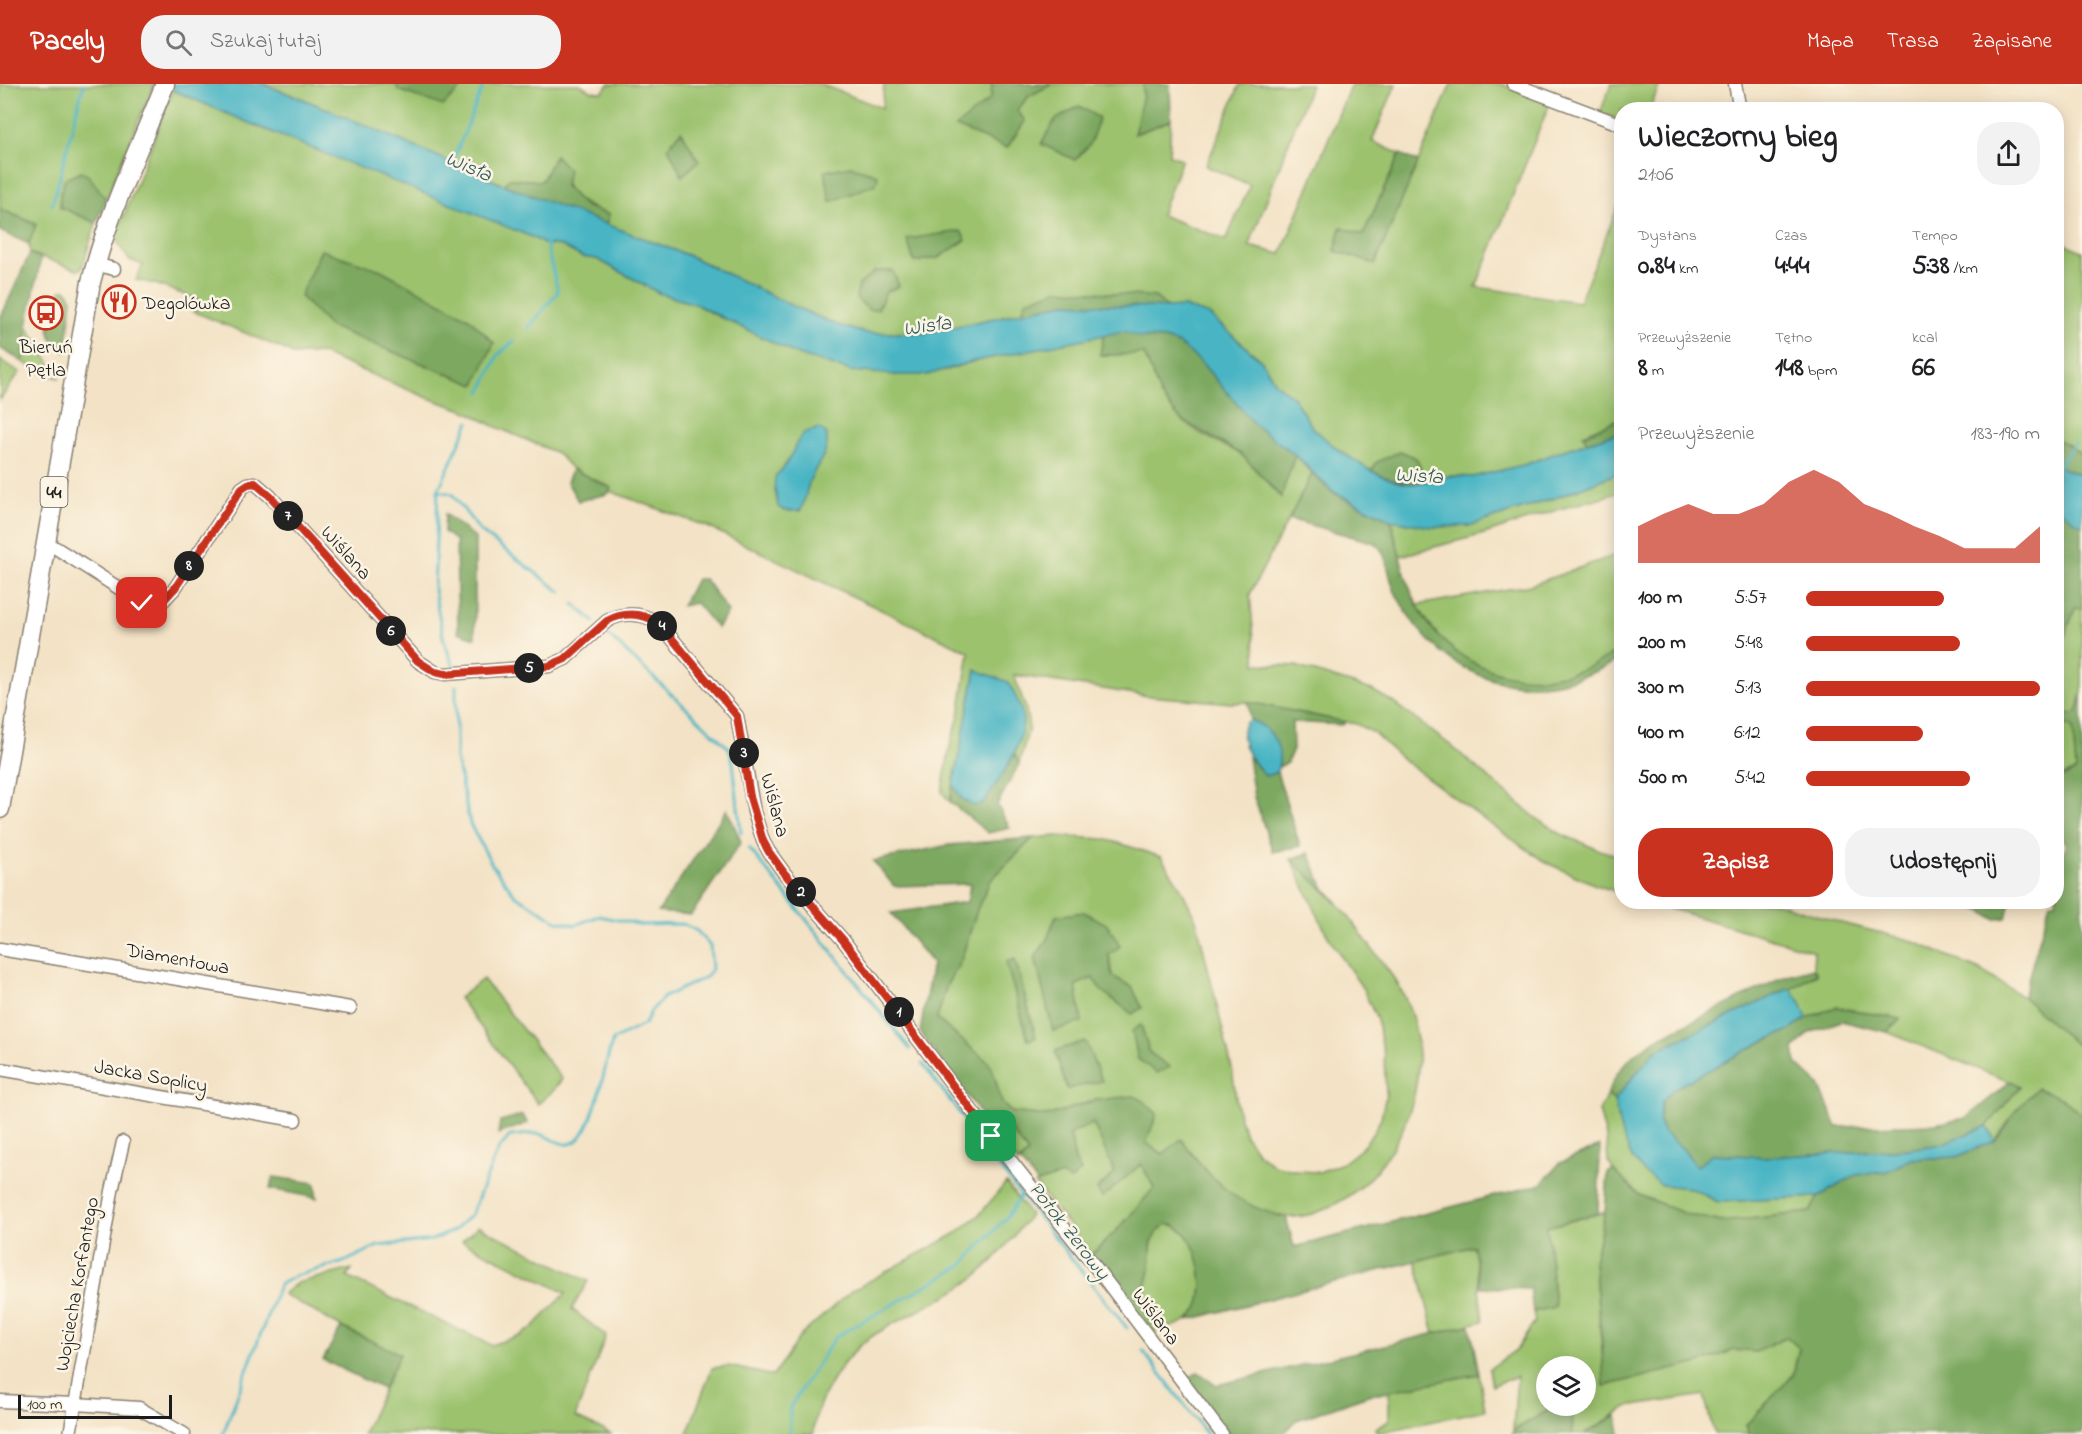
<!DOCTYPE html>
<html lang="pl">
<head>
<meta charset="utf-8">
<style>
  body { margin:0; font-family:"Indie Flower",sans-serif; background:#f2f2f2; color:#202124; height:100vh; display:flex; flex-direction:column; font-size:22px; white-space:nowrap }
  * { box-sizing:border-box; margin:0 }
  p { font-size:20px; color:#757577 }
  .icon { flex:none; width:33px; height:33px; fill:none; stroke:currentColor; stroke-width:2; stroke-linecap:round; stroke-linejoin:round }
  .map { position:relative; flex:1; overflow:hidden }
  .panel { position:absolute; left:1614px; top:18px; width:450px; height:807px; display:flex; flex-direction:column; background:#fff; border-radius:24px; box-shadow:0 3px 15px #0003 }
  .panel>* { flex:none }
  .controls { position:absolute; left:1536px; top:1272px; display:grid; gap:12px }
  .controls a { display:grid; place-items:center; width:60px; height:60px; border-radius:50%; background:#fff; box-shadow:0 3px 15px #0003; font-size:30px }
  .scale { position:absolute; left:18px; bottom:15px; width:154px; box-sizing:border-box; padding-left:6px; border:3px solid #1c1c1c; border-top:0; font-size:16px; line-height:21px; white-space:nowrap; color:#1c1c1c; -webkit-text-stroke:4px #fcf5e5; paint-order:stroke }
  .pin { position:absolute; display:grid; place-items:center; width:51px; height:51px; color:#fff; margin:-26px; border-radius:12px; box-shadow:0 3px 9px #0006 }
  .km { position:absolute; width:30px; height:30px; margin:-15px; border-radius:50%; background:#222; color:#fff; font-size:16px; line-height:30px; text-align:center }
  .round { display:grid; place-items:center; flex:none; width:63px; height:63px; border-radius:24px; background:#f2f2f2 }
  .head { display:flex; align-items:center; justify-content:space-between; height:102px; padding:0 24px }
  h1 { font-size:33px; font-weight:700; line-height:45px }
  .metrics { display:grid; grid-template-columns:repeat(3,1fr); gap:9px; height:102px; padding:6px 24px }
  .metrics div { display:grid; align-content:center }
  .metrics b { font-size:26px; font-weight:700 }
  .metrics small { font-size:16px; font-weight:400 }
  .metrics p { font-size:16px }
  .chart { height:168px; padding:12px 24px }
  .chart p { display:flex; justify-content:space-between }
  .chart svg { width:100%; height:108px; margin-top:6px; fill:#c8321e; opacity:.7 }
  .button { display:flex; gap:12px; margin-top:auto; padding:12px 24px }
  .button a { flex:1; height:69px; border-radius:24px; background:#c8321e; color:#fff; font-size:24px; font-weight:700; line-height:69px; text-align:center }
  .button a+a { background:#f2f2f2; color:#202124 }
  ul { padding:0 24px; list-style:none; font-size:20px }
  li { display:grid; grid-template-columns:96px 72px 1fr; align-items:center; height:45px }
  li i { height:15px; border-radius:8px; background:#c8321e }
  header { display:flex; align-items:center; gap:36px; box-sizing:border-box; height:84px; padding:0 30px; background:#c8321e; color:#fff }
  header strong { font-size:28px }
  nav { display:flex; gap:33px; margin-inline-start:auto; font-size:21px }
  .search { width:420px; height:54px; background:#f2f2f2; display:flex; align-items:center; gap:15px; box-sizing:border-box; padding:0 21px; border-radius:24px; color:#757577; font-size:22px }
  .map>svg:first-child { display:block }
</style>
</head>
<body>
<header>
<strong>Pacely</strong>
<div class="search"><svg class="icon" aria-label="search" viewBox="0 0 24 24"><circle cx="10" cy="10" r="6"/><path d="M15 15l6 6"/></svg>Szukaj tutaj</div>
<nav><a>Mapa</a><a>Trasa</a><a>Zapisane</a></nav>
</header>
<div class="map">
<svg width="2082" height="1350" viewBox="0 0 2082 1350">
  <rect width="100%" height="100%" fill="#fcf5e5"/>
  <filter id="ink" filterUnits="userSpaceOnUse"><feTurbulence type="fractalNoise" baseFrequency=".0167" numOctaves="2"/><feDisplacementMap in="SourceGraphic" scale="12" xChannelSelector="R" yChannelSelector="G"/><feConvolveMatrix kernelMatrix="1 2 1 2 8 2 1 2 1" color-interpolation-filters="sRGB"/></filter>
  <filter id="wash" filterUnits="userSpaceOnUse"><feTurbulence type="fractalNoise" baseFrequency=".008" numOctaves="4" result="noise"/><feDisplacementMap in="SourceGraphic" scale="24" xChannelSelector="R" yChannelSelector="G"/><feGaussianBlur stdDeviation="1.35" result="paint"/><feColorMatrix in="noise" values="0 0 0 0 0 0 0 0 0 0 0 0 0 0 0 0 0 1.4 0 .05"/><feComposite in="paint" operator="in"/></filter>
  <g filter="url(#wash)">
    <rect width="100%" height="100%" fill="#f3e2c5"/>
    <!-- green -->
    <g fill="#9cc26e" stroke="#5c6f45" stroke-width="1.5" fill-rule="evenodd">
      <polygon points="0,0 154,0 96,139 82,184 77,186 30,169 29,160 36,140 0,125"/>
      <path d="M263 0H396L398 6 442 21 465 0H580L591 7 602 8 609 0H820L882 24 884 0H992L991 14 1017 26 1029 12 1052 0H1143V11L1135 50 1171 36 1169 71 1182 75 1161 131 1226 156 1250 101 1206 82 1240 0H1311L1249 162 1281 170 1351 0H1396L1372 57 1400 70 1363 151 1335 166 1375 180 1451 0H1501L1550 19 1476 203 1579 218 1621 115V334L1583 350 1587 358 1527 380 1473 393 1450 392 1425 397 1417 375 1377 378 1371 387 1337 365 1312 343 1293 313 1275 299 1262 277 1209 231 1184 223 1168 224 1155 213 1026 217 1022 228 926 249H865L837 241 793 222 692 173 606 141 609 131C571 116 567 109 555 72L542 97 509 95 504 101 308 17ZM961 147 965 156 938 174 914 178 908 155Z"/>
      <polygon points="1611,0 1660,0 1650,25 1622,26 1621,37 1600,29"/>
      <polygon points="173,6 532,153 544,160 562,162 582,173 597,175 659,209 695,220 721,234 735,238 947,286 971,278 1104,250 1100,271 1144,270 1161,312 1180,335 1202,350 1241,370 1280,412 1295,371 1312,390 1250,510 1256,580 1296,582 1372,606 1391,617 1449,660 1536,734 1561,750 1599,766 1621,772 1621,809 1596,801 1547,779 1490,740 1402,675 1374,649 1356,640 1248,618 1232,619 1148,612 1014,591 1026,625 1029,644 1019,680 1015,670 1023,637 976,586 950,718 942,708 950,662 959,632 969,568 708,443 609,407 610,403 572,385 557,369 494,342 466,327 428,314 320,269 293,271 288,267 192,227 198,216 156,200 136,196 143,181 129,176 115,154"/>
      <polygon points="2056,156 2082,167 2082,371 2067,360 2057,356"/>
      <polygon points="27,242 59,294 47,291 23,278"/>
      <polygon points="0,276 20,288 0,316"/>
      <polygon points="1621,388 1621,408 1560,425 1484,450 1400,472 1391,436 1432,443 1469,442 1555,414"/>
      <path d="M1621 469V563C1575 602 1504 605 1455 567 1439 555 1428 539 1417 521L1531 501Z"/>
      <polygon points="2075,524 2082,525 2082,610 2077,629 2068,631 2057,627 2057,572 2059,569"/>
      <polygon points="2057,637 2073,644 2076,687 2057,694"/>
      <path d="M1057 752 1103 755 1119 759 1161 773 1181 804 1197 838 1232 985 1238 1028 1245 1051 1258 1069 1274 1081 1297 1087 1319 1088 1343 1079 1360 1066 1373 1049 1381 1034 1386 1011 1384 971 1377 936 1363 905 1327 851 1291 775C1306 790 1322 804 1337 819 1348 830 1358 845 1367 858 1377 872 1388 885 1397 899 1434 960 1420 1035 1375 1088 1355 1112 1317 1136 1285 1133 1262 1131 1230 1112 1213 1096 1208 1091 1204 1083 1198 1080 1187 1075 1174 1075 1163 1070 1138 1058 1117 1034 1096 1016L1047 1032 1011 1028 1002 1020 993 987 936 934 947 900 960 879 978 823 990 797 1033 754ZM1056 832 1109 871 1112 892 1132 903 1142 924 1101 906 1093 894 1076 901 1053 946 1035 873 1046 858ZM1141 942 1150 969 1169 983 1138 975Z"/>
      <polygon points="1647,818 1774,818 1849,841 1910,856 1980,886 2023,913 2082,966 2082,1031 2063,1015 2017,1025 1995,1057 1987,1042 2020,1002 1887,948 1899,935 1836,923 1807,934 1800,917 1791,905 1817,890 1813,884 1814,867"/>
      <polygon points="483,895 562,995 554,1006 538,1020 459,914"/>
      <polygon points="1607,1011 1614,1016 1621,1048 1661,1101 1691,1104 1718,1118 1818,1113 1810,1128 1722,1138 1686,1130 1639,1111 1613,1086 1608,1077 1606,1053 1599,1027"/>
      <polygon points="1094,1039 1115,1089 1097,1105 1102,1113 1141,1080 1155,1103 1121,1142 1092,1170 1035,1100 1061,1091 1081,1087 1075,1077 1070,1050"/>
      <polygon points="1008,1042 1028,1069 1018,1079 994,1048"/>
      <path d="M1006 1099 1030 1131C1012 1155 995 1178 971 1196 940 1219 903 1232 871 1253 852 1266 837 1287 827 1306 819 1320 813 1334 814 1350H687L712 1284 729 1282 773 1292 800 1252 851 1207 955 1150 979 1131Z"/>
      <path d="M1605 1128 1594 1178 1605 1302 1711 1275 1734 1266 1756 1268 1787 1253 1799 1264 1793 1291 1746 1341 1749 1350H1714L1704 1311 1627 1323 1585 1350H1572L1573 1323 1547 1327 1513 1347 1517 1292 1492 1302 1489 1285 1517 1265 1535 1237 1533 1228 1555 1223 1547 1143ZM1546 1282H1586V1322H1546Z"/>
      <path d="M1167 1140C1198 1143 1210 1204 1196 1228 1188 1241 1164 1244 1150 1249L1146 1243 1152 1238C1138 1210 1146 1212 1150 1184 1152 1163 1147 1154 1167 1140Z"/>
      <polygon points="478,1142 588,1197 572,1225 606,1252 575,1333 612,1350 363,1350 400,1270 341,1243 283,1210 297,1199 352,1185 347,1193 491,1261 521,1251 532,1244 566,1209 462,1157"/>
      <polygon points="1474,1162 1483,1237 1434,1250 1416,1177"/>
      <polygon points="1479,1290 1485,1326 1378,1349 1376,1344 1389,1336 1389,1307"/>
    </g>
    <!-- forest -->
    <g fill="#7da861" stroke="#4c623e" stroke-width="1.5">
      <polygon points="396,0 465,0 443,22 398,6"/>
      <polygon points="992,0 1052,0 1029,12 1017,26 1025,37 1007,64 956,43 991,14"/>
      <polygon points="1143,0 1170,0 1171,36 1134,50 1143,11"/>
      <polygon points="1079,22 1099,34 1090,60 1075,76 1041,60 1055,36"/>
      <polygon points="681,47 699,77 682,92 668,63"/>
      <polygon points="1400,70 1418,78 1375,180 1335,167 1341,143 1363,151"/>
      <polygon points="555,71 568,85 565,102 585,122 609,131 606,141 504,101 509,95 542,97"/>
      <polygon points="850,82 878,91 876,100 830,118 825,87"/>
      <polygon points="81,88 89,92 106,115 96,139 60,123 60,111 65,95"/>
      <polygon points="0,125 36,140 29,160 0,147"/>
      <polygon points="961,147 966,156 938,174 914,178 907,155"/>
      <polygon points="321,166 381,186 469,234 494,259 475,301 329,242 300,212"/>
      <polygon points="30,169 41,174 27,242 23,278 0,264 0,235"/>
      <polygon points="875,187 893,187 899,202 886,208 878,225 869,226 856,214 859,201"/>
      <polygon points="1059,205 1155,213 1168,224 1065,219 1022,228 1026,217"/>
      <path d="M60 206H67L72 215 66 268C38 252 52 230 60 206Z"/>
      <polygon points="1124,246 1140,253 1165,255 1179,260 1201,278 1255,341 1295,371 1281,413 1241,370 1180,335 1161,312 1144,270 1100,271 1104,250"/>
      <polygon points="1621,334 1621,348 1587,358 1583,351"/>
      <polygon points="2057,356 2067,360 2082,371 2082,391 2066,386 2057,381"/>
      <path d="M1401 367 1417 375 1425 397C1405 402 1389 394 1371 387L1377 378Z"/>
      <polygon points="572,385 611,404 608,410 578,417 567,398"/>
      <path d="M1312 390 1332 408 1391 436C1400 471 1406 508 1428 539 1472 601 1563 612 1621 563V574C1536 627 1443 601 1397 512 1387 494 1390 472 1375 459L1289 435Z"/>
      <polygon points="2057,424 2082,442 2082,525 2075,524 2059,569 2057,572"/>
      <polygon points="445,430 475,454 475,554 458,548 456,457 444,448"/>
      <polygon points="696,495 705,495 728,528 717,544 696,519 682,522"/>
      <polygon points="2082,610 2082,966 2023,913 2050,818 2056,818 2057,796 2067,760 2057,750 2057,694 2066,692 2076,687 2073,644 2057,637 2057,627 2068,631 2077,629"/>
      <polygon points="1248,618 1345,638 1343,641 1292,638 1293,665 1287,679 1279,683 1279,673 1257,639 1250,636"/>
      <polygon points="1015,670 1019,680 997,721 1010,744 988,749 950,718 953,701 961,714 973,722 983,720"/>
      <polygon points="1248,673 1266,692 1277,688 1300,762 1273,768 1254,713"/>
      <polygon points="727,725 741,758 691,831 658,828"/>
      <path d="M1033 754 990 797 978 823 960 879 947 900 937 935 988 978 993 987 1002 1019 1011 1028 1047 1032 1096 1016 1134 1012 1144 1017 1157 1030 1146 1059 1163 1070 1181 1055C1211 1096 1235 1122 1286 1133L1294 1163 1541 1100 1560 1079 1600 1062 1598 1129 1547 1143 1555 1223 1533 1228 1530 1205 1480 1203 1474 1162 1188 1236C1194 1230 1198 1225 1200 1216 1206 1193 1196 1143 1167 1140 1146 1154 1152 1163 1150 1185 1146 1212 1138 1210 1152 1239L1146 1243 1092 1170 1121 1142 1154 1104 1141 1080 1102 1114 1097 1105 1115 1089 1093 1039 1070 1050 1075 1077 1081 1087 1071 1096 1061 1091 1038 1099 1020 1078 1028 1069 1008 1042 994 1048 920 948 932 879 891 829 967 818 970 800 894 802 873 777 949 761Z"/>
      <polygon points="1309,769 1323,802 1339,820 1291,775"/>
      <polygon points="1965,818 2010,818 2006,834 1995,835"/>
      <polygon points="1084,828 1108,841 1120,862 1109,871 1112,892 1132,903 1142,924 1132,930 1101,906 1093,894 1076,901 1082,938 1053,947 1035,873 1046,858 1056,832"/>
      <polygon points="1015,875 1036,953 1028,956 1006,878"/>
      <polygon points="1813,884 1817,889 1791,905 1786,906 1655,967 1614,1016 1607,1011 1618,988 1634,970 1662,952 1788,891"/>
      <polygon points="1836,923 1900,935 1887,948 1841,937 1807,950 1794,965 1796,979 1819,1001 1837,1043 1935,1040 1966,1034 2011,997 2020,1003 1987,1042 1942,1060 1909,1065 1767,1073 1713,1070 1697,1083 1682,1064 1664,1049 1658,1035 1662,1018 1673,1005 1760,959 1792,945 1807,934"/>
      <polygon points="1141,941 1150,969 1170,983 1157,989 1138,975 1132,947"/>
      <polygon points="1085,957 1102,997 1067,1005 1055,967"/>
      <polygon points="2037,1004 2063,1015 2082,1031 2082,1350 1749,1350 1746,1341 1793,1291 1799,1264 1787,1253 1756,1268 1734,1266 1699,1279 1604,1302 1602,1259 1594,1178 1605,1128 1608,1089 1613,1086 1639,1111 1686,1130 1722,1138 1810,1128 1818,1113 1856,1091 1885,1088 1912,1075 1956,1073 1995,1057 2017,1025"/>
      <polygon points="522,1031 528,1039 498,1050 500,1037"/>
      <polygon points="273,1093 315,1099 317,1114 270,1105"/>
      <polygon points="1470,1241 1479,1290 1368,1311 1297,1336 1283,1350 1229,1350 1187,1296 1198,1288 1217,1301"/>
      <polygon points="341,1243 400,1270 383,1305 323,1276"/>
      <polygon points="1573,1323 1572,1350 1512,1350 1513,1347 1547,1327"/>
      <polygon points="1617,1331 1620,1350 1585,1350"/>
    </g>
    <!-- water -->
    <g fill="#48b5c4" stroke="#326870" stroke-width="1.5">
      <polygon points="159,0 263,0 308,17 504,101 692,173 793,222 837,241 865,249 926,249 1065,219 1168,224 1184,223 1209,231 1262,277 1275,299 1293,313 1312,343 1337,365 1371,387 1397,398 1413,400 1450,392 1473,393 1527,380 1561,367 1621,348 1621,388 1555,414 1469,442 1432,443 1391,436 1332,407 1295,371 1255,341 1201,278 1179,260 1165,255 1140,253 1124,247 971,278 927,291 896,291 851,287 798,271 695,220 659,209 597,175 582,173 562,162 544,160 532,153 244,37"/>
      <path d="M819 344 826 349C831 367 818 378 811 394 806 405 806 417 800 427H785L778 423C777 410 772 404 776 391 791 380 795 356 804 349 808 347 815 346 819 344Z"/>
      <polygon points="2057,381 2066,386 2082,391 2082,442 2057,424"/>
      <path d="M976 586 1008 598C1014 609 1023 624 1023 637 1022 666 998 697 983 720L973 722 961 714 953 701Z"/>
      <path d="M1250 636C1274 644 1284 664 1277 688L1266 692C1253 678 1236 660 1245 639Z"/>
      <polygon points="1791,905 1800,917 1807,934 1792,945 1760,959 1673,1005 1662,1018 1658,1035 1664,1049 1682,1064 1697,1082 1713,1070 1767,1073 1909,1065 1942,1060 1987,1042 1995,1057 1956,1073 1912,1075 1885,1088 1856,1091 1818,1113 1718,1118 1691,1104 1661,1101 1644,1088 1632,1074 1621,1048 1614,1016 1655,967 1786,906"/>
    </g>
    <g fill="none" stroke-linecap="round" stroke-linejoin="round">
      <!-- stream -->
      <g stroke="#48b5c4" stroke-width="3">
        <polyline points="451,82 484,0"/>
        <path d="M52 121C64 81 72 40 84 0"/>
        <polyline points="528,244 558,208 546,159"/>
        <polyline points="481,308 498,271 514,257"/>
        <polyline points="2056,384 2075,359"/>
        <polyline points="438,407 452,410 480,447 561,508"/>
        <polyline points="574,520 594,538"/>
        <polyline points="606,549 729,664 733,678 741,749"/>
        <polyline points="453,581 444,557 434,506 438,407 469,338"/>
        <polyline points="749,764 910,965"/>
        <polyline points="923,980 1021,1111 1127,1244"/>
        <polyline points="1143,1267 1207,1350"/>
        <path d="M223 1350 279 1201 295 1192 344 1178 378 1162 432 1156 453 1147 471 1131 498 1066 510 1052C519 1052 530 1049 538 1050 549 1051 559 1062 569 1060 595 1057 604 978 613 956L645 940 651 927 664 913 706 893 712 884 710 862 697 847 683 840 642 841 599 832 575 841 557 837 515 811 493 782 470 740 456 674V602"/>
        <polyline points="790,1350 790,1323 835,1253 961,1182 1008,1132 1021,1111"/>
      </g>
    </g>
  </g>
  <g filter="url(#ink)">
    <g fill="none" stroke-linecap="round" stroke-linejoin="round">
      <!-- minor casing -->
      <g stroke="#887f70" stroke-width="15">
        <g id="minor">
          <polyline points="1513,0 1622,41"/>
          <polyline points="1735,0 1740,26"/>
          <polyline points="95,180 114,185"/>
          <path d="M45 461 56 464 142 519 150 523 158 522 175 504 242 404 248 400 255 399 270 412 418 577 435 588 445 590 549 582 565 575 607 537C625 527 642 529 659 539L737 632 754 728 763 757 769 768 785 790 843 856 991 1052 1097 1185 1222 1350"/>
          <polyline points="0,865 350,924"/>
          <polyline points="0,985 295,1036"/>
          <polyline points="0,1317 75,1320 139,1324 184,1350"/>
          <polyline points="70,1350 112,1107 123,1058"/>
        </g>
      </g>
      <!-- primary casing -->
      <g stroke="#887f70" stroke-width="21">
        <path id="primary" d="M0 725 91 198C108 130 139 65 165 0"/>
      </g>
      <!-- minor -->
      <use href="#minor" stroke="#fff" stroke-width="12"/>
      <!-- primary -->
      <use href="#primary" stroke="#fff" stroke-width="18"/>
    </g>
  </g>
  <g fill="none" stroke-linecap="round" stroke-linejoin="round" filter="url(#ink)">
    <!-- route casing -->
    <g stroke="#fff" stroke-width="12">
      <path id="route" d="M142 519 154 523 158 522 175 504 242 404 248 400 255 399 270 412 418 577 435 588 445 590 549 582 565 575 607 537C625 527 642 529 659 539L737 632 750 713 763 757 769 768 785 790 843 856 991 1052"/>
    </g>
    <!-- route -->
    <use href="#route" stroke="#c8321e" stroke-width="8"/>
  </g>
  <!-- icons -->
  <defs>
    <g id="restaurant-ring" transform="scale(1.725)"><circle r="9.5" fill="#fcf5e5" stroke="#c8321e" stroke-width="1.5"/><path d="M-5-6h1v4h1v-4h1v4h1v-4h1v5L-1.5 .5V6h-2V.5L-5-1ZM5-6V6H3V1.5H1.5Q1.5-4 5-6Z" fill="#c8321e"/></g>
    <g id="bus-ring" transform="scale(1.725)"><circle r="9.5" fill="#fcf5e5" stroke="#c8321e" stroke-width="1.5"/><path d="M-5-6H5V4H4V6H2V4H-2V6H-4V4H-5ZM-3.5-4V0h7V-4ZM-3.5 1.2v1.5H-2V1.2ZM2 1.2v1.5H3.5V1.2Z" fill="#c8321e"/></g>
  </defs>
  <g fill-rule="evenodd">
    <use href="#restaurant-ring" x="119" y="218"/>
    <use href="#bus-ring" x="46" y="229"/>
  </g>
  <g text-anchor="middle" stroke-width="5" stroke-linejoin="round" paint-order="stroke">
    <!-- shield labels -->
    <rect fill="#fcf5e5" stroke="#5f5d58" stroke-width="1.5" x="40.5" y="393" width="27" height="30" rx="4.5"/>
    <g font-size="18" font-weight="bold" fill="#1c1c1c">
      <text x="54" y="414">44</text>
    </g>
    <!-- poi labels -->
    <g font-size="20" fill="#1c1c1c" stroke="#fcf5e5" text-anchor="start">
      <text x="142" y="225">Degolówka</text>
      <text x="46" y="269" text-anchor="middle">Bieruń<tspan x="46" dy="23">Pętla</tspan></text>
    </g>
    <!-- street labels -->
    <g font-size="20" fill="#1c1c1c" stroke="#fcf5e5">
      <text transform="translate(347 468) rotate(48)" y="7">Wiślana</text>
      <text transform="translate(776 721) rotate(75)" y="7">Wiślana</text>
      <text transform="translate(178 874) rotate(10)" y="7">Diamentowa</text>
      <text transform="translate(151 991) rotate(10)" y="7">Jacka Soplicy</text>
      <text transform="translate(76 1200) rotate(-80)" y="7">Wojciecha Korfantego</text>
      <text transform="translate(1157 1232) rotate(53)" y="7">Wiślana</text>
    </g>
    <!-- water labels -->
    <g font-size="21" font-style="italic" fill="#2e595f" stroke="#fcf5e5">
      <text transform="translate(469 82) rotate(23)" y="7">Wisła</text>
      <text transform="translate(927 241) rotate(-8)" y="7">Wisła</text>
      <text transform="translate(1419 391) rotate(3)" y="7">Wisła</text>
      <text transform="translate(1070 1146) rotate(52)" y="7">Potok Zerowy</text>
    </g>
  </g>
</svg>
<div class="controls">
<a><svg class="icon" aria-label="layers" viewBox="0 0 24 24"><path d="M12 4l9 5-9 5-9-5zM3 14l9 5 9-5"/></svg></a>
</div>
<div class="scale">100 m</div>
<div class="pin" style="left:991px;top:1052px;background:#1e9e55"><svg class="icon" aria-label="arrive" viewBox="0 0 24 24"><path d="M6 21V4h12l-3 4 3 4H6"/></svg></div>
<div class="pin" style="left:142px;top:519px;background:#d93025"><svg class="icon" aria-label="check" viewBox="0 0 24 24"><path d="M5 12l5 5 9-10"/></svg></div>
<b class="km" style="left:899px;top:928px">1</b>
<b class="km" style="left:801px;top:808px">2</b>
<b class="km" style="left:744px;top:669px">3</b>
<b class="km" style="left:662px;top:542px">4</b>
<b class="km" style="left:529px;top:584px">5</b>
<b class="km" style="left:391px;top:547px">6</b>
<b class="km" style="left:288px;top:432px">7</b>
<b class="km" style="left:189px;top:482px">8</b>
<section class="panel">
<div class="head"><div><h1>Wieczorny bieg</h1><p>21:06</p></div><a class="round"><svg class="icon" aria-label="share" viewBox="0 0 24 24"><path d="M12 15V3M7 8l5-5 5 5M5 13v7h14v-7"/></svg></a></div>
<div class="metrics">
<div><p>Dystans</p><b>0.84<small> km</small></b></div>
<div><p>Czas</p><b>4:44</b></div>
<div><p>Tempo</p><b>5:38<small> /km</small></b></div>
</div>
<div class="metrics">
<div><p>Przewyższenie</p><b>8<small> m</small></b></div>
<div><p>Tętno</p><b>148<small> bpm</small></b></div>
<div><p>kcal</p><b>66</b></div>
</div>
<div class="chart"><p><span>Przewyższenie</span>183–190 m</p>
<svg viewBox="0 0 160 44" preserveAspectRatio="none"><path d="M0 44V29L10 24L20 20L30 24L40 24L50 20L60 11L70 6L80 11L90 20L100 24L110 29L120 33L130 38L140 38L150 38L160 29V44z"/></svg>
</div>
<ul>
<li><b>100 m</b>5:57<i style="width:59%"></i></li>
<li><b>200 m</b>5:48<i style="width:66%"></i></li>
<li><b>300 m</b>5:13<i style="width:100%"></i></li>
<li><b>400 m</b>6:12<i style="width:50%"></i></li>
<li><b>500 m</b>5:42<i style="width:70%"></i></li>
</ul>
<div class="button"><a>Zapisz</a><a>Udostępnij</a></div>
</section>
</div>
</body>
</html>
